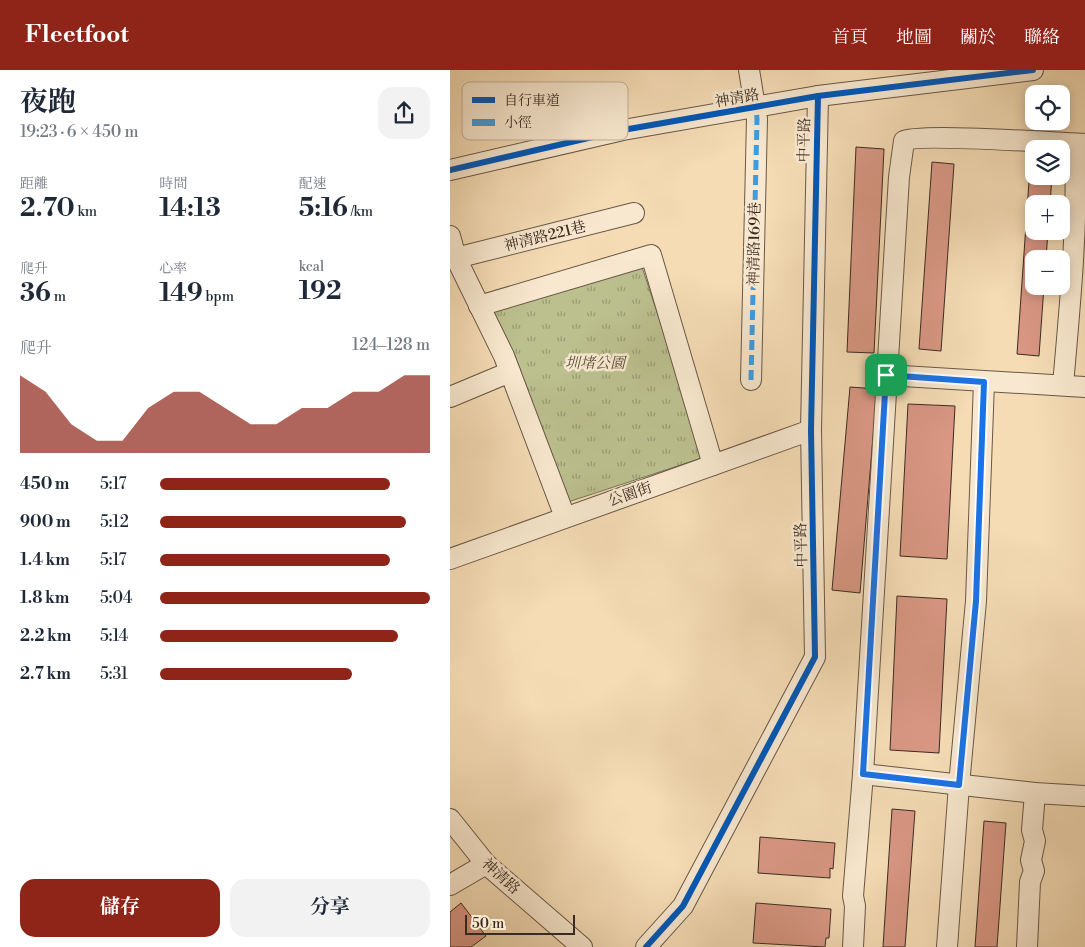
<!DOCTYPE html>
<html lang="zh-TW">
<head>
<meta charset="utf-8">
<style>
  body { margin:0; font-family:"Libre Bodoni","Noto Serif TC",serif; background:#f2f2f3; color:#1f2937; height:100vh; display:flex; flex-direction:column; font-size:19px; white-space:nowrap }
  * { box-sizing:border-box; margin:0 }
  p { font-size:16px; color:#747a83 }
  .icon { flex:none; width:28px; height:28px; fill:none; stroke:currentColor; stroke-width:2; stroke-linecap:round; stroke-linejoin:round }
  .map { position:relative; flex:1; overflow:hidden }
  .details { display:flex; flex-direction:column; background:#fff; width:450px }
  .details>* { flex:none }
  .buttons { position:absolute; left:575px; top:15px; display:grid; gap:10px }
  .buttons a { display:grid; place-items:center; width:45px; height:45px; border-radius:10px; background:#fff; box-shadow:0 2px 12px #0003; font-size:25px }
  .scale { position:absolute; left:15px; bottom:12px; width:110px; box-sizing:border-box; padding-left:5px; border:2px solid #3a2b22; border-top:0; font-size:14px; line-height:18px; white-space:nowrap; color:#3a2b22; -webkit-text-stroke:4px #f8e8cf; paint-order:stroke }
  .pin { position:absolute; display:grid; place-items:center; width:42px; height:42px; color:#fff; margin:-21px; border-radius:10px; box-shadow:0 2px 8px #0006 }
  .round { display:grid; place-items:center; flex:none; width:52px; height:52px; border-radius:15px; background:#f2f2f3 }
  .headline { display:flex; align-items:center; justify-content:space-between; height:85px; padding:0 20px }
  h1 { font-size:28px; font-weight:700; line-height:38px }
  .stats { display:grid; grid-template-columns:repeat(3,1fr); gap:8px; height:85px; padding:5px 20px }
  .stats div { display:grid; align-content:center }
  .stats b { font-size:25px; font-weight:700 }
  .stats small { font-size:14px; font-weight:400 }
  .stats p { font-size:14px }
  .chart { height:140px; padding:10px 20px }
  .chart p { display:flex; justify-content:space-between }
  .chart svg { width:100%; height:90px; margin-top:5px; fill:#8f2418; opacity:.7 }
  .button { display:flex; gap:10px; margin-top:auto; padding:10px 20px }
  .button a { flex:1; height:58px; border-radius:15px; background:#8f2418; color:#fff; font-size:20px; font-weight:700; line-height:58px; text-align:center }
  .button a+a { background:#f2f2f3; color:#1f2937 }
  ul { padding:0 20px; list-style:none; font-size:16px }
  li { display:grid; grid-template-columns:80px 60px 1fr; align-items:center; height:38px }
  li i { height:12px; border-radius:6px; background:#8f2418 }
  header { display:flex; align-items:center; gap:30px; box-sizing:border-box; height:70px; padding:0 25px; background:#8f2418; color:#fff }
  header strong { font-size:24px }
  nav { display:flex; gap:28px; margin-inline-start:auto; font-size:18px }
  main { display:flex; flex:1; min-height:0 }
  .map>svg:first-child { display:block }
</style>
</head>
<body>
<header>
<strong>Fleetfoot</strong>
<nav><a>首頁</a><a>地圖</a><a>關於</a><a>聯絡</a></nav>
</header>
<main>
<section class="details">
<div class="headline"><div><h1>夜跑</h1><p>19:23 · 6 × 450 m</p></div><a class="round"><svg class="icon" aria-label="share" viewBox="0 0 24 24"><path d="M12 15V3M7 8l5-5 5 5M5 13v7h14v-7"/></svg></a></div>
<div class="stats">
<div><p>距離</p><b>2.70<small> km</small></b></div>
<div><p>時間</p><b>14:13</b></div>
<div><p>配速</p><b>5:16<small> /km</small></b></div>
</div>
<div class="stats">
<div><p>爬升</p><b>36<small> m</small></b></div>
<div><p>心率</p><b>149<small> bpm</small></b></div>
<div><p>kcal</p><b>192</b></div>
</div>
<div class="chart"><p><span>爬升</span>124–128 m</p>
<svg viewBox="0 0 160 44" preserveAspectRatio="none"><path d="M0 44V6L10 14L20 30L30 38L40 38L50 22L60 14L70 14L80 22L90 30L100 30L110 22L120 22L130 14L140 14L150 6L160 6V44z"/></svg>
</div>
<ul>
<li><b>450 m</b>5:17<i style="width:85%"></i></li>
<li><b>900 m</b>5:12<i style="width:91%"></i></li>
<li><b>1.4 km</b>5:17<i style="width:85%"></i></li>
<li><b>1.8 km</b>5:04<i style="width:100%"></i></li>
<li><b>2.2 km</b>5:14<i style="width:88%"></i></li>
<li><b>2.7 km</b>5:31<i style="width:71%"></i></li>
</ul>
<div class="button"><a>儲存</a><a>分享</a></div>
</section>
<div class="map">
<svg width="635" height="877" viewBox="0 0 635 877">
  <defs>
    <pattern id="park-tufts" width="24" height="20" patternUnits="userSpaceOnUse" patternTransform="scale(1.25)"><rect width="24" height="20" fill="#bbc08e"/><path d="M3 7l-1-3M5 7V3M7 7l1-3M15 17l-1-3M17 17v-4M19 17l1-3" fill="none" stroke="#999c74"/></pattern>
  </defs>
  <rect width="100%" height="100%" fill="#f5dcb5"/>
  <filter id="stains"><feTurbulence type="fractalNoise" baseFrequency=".004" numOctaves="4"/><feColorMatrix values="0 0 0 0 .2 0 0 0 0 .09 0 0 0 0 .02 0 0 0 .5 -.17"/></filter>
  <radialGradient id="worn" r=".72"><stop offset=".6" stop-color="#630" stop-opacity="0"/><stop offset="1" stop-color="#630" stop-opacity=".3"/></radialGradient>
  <!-- park -->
  <polygon fill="url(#park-tufts)" stroke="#7a7658" points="191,194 255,387 118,432 44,241"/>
  <!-- building -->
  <g fill="#d99784" stroke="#3a2b22">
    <polygon points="406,77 434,79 424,283 397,282"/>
    <polygon points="482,92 504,94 491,281 469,279"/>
    <polygon points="580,97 584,97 584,106 602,106 600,134 584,134 584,161 598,161 596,189 584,189 584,216 594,216 589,286 567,284"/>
    <polygon points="400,317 427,319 410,523 382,520"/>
    <polygon points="458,334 505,336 497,489 450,486"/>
    <polygon points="447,526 497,529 489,683 440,680"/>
    <polygon points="442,739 465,741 455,877 433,877"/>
    <polygon points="534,751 556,753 547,877 525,877"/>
    <polygon points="310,767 385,773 383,799 380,798 380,808 308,803"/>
    <polygon points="11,833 36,866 21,877 0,877 0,842"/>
    <polygon points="306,833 381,839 379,868 376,868 375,877 303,873"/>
  </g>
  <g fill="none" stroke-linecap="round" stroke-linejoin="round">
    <!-- minor casing -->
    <g stroke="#695747" stroke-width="22">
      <g id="minor">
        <polyline points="299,0 307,49 301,310"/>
        <polyline points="0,100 173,60 368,26 583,0"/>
        <polyline points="0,166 6,188 54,286 115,447"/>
        <polyline points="6,188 184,143"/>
        <polyline points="29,236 201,185 263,395"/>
        <polyline points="436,305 635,317"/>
        <path d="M613 315C620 235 628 154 625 74"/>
        <polyline points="0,327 60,302"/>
        <polyline points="0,489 361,360"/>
        <polyline points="413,704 585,723 635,726"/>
        <polyline points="0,749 36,794 132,877"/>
        <polyline points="0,815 36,794"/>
        <polyline points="196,877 233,836 365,587 361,360 368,26"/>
        <path d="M403 877 405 836 403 826 413 704 449 107 454 71C467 63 610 73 635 74"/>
        <polyline points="497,877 509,715 526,531 534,312"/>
        <polyline points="577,877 580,812 584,801 581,790 585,771 582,760 585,723"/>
      </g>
    </g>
    <!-- minor -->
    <use href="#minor" stroke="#f8e8cf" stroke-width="20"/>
    <!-- quiet -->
    <polyline stroke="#3e9ce0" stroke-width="5" stroke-dasharray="10 5" stroke-linecap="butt" points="301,310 307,49 306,37"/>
    <!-- cycleway casing -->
    <g stroke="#f8e8cf" stroke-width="9">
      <g id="cycleway">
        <polyline points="0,100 173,60 368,26 583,0"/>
        <polyline points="196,877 233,836 365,587 361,360 368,26"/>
      </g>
    </g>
    <!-- cycleway -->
    <use href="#cycleway" stroke="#0057b8" stroke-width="6"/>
  </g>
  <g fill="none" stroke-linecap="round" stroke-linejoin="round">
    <!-- route casing -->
    <g stroke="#fff" stroke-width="10">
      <polygon id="route" points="436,305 534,312 526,531 509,715 413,704"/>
    </g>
    <!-- route -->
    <use href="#route" stroke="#1a73e8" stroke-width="6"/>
  </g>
  <g text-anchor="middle" stroke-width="5" stroke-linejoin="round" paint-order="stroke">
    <!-- street labels -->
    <g font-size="15" fill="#3a2b22" stroke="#f8e8cf">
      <text transform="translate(287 28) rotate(-10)" y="5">神清路</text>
      <text transform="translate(354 70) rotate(-89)" y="5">中平路</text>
      <text transform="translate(95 166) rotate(-14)" y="5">神清路221巷</text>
      <text transform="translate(304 174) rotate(-89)" y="5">神清路169巷</text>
      <text transform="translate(180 424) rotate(-19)" y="5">公園街</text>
      <text transform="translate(351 475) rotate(-91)" y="5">中平路</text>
      <text transform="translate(51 806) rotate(42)" y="5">神清路</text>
    </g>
    <!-- park labels -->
    <g font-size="15" font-style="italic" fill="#5a503d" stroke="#f8e8cf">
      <text x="145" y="298">圳堵公園</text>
    </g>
  </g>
  <!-- legend -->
  <rect x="12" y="12" width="166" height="58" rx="8" fill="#f8e8cf" stroke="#bfaf9b" stroke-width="1"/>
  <rect x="22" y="27" width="23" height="6" fill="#0057b8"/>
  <rect x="22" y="49" width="23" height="7" fill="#3e9ce0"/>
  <g font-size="14" fill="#3a2b22">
    <text x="54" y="35">自行車道</text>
    <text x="54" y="57">小徑</text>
  </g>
  <rect width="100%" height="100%" filter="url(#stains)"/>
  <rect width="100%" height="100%" fill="url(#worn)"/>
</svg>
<div class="buttons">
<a><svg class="icon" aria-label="locate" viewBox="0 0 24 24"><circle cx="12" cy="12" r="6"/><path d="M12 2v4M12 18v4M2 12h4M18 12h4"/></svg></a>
<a><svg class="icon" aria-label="layers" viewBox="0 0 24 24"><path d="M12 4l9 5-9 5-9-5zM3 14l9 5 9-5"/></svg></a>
<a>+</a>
<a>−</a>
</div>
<div class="scale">50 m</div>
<div class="pin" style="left:436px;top:305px;background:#1e9e55"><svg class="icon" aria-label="arrive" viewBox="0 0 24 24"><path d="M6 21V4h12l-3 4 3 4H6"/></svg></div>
</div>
</main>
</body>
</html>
